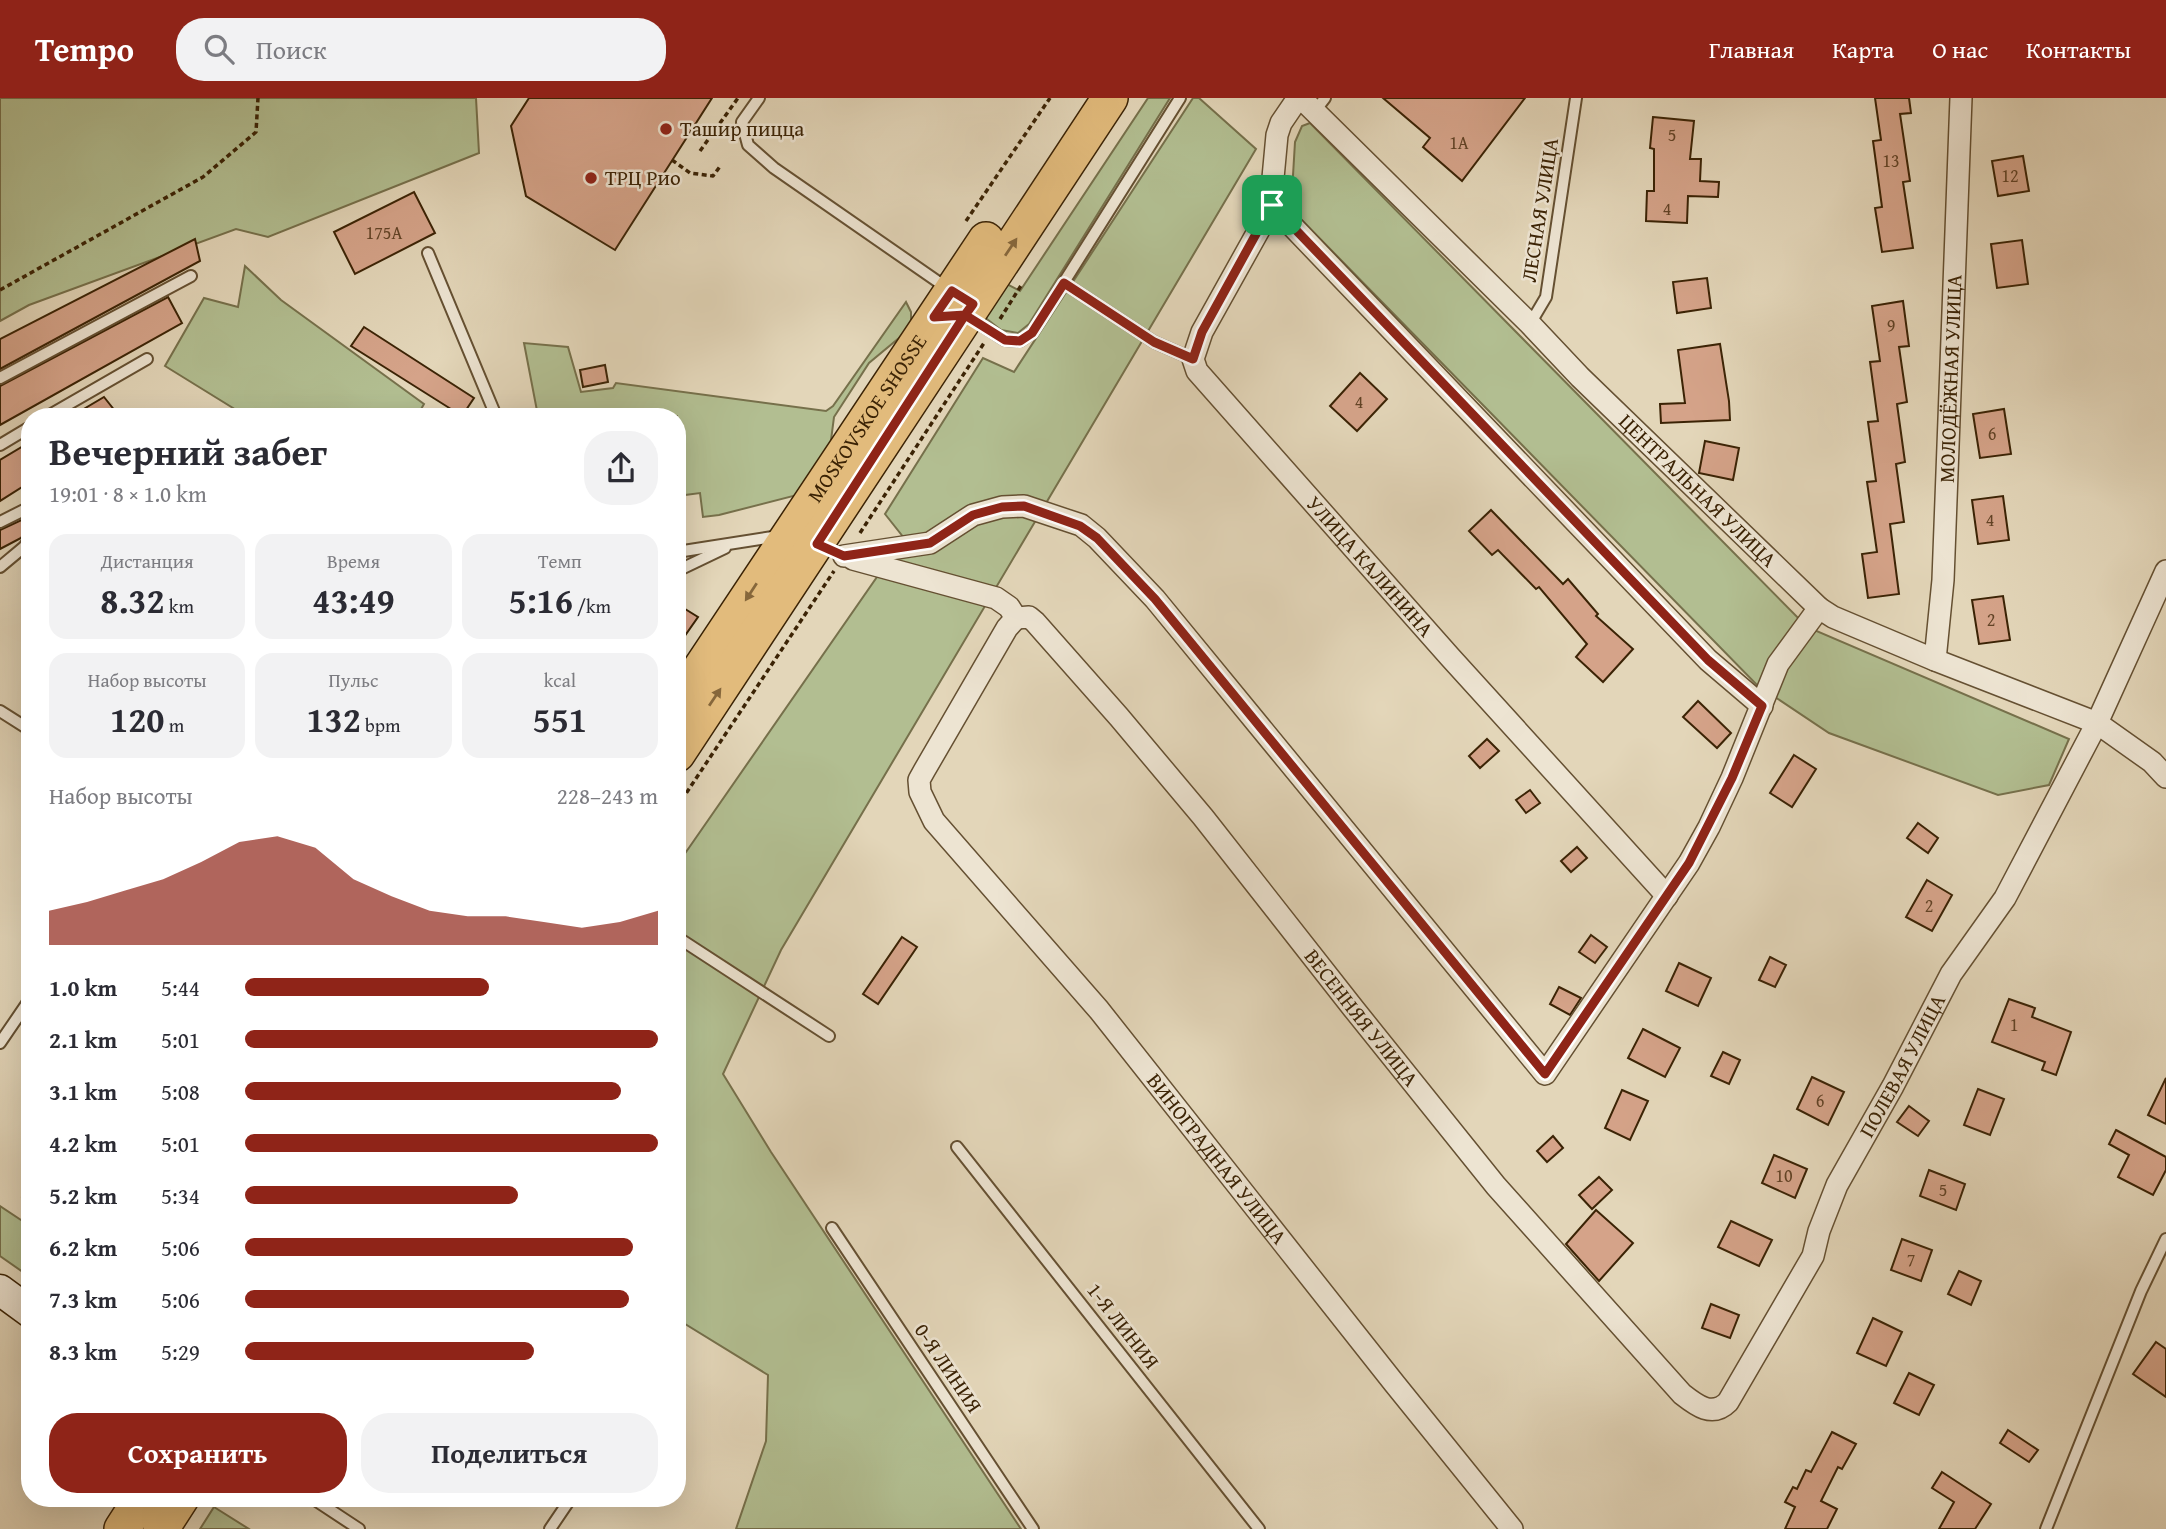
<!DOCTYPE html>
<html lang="ru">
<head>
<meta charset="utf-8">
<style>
  body { margin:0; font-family:"Gentium Book Plus",serif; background:#f2f2f3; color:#2b2b33; height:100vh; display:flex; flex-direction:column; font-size:26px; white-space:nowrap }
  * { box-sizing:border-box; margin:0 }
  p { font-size:23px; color:#7c7c81 }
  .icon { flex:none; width:38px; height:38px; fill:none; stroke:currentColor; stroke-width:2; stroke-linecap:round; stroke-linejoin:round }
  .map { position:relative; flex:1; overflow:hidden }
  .side { position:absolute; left:21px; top:310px; width:665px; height:1099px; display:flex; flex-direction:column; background:#fff; border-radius:28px; box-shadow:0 7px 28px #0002 }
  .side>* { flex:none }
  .pin { position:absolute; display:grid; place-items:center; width:60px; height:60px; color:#fff; margin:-30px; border-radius:14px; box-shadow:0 4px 10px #0006 }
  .round { display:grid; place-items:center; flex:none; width:74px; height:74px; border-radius:28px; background:#f2f2f3 }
  .head { display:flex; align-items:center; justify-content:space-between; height:119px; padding:0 28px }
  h1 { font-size:38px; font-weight:700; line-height:52px }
  .stats { display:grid; grid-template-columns:repeat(3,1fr); gap:10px; height:119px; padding:7px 28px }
  .stats div { display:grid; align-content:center; border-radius:18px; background:#f2f2f3; text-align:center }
  .stats b { font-size:35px; font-weight:700 }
  .stats small { font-size:19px; font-weight:400 }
  .stats p { font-size:19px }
  .chart { height:196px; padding:14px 28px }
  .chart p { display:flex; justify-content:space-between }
  .chart svg { width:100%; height:126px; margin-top:7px; fill:#8f2418; opacity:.7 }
  .action { display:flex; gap:14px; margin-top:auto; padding:14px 28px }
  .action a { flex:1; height:80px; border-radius:28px; background:#8f2418; color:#fff; font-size:28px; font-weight:700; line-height:80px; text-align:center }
  .action a+a { background:#f2f2f3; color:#2b2b33 }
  ul { padding:0 28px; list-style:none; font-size:23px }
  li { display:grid; grid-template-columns:112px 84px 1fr; align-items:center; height:52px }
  li i { height:18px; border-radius:9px; background:#8f2418 }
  header { display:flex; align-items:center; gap:42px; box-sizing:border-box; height:98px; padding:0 35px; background:#8f2418; color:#fff }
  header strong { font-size:33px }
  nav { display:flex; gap:38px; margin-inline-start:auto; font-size:24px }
  .search { width:490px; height:63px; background:#f2f2f3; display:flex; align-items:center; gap:18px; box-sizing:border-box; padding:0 24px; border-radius:28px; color:#7c7c81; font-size:26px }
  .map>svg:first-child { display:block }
</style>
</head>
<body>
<header>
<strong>Tempo</strong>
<div class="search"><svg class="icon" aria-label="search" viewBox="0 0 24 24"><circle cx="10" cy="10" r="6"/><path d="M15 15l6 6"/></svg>Поиск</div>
<nav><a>Главная</a><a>Карта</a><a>О нас</a><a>Контакты</a></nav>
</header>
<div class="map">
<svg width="2166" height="1431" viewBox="0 0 2166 1431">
  <rect width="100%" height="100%" fill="#e3d6b9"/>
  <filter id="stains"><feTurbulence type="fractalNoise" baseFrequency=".00286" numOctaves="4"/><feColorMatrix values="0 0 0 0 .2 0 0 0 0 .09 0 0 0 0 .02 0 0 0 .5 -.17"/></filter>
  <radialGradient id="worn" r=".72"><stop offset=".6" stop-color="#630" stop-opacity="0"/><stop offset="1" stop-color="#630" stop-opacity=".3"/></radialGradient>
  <!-- green -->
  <g fill="#b2be91" stroke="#76704b" stroke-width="2">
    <polygon points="0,0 476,0 479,55 268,139 236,131 29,207 0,223"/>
    <polygon points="1148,0 1170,0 1029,226 1018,235 1001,232 983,218 1005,185 1020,193"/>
    <polygon points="1193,0 1199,0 1256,51 781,852 723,976 771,1054 1021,1431 736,1431 766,1343 768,1277 677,1221 677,767 904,440 885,416 983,260 1014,274"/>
    <polygon points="1310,25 1807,529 2069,641 2049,687 1998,697 1829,635 1757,587 1291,111 1295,44 1302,28"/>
    <polygon points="245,168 281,202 424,306 417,318 246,318 165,268 204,200 238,209"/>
    <polygon points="906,204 911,214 911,227 899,240 869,265 834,319 830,350 805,395 719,417 703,419 700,395 677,398 677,318 538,318 524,245 568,249 581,294 613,290 616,285 826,313 833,308"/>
    <polygon points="0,1108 30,1128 30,1179 0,1158"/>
    <polygon points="214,1409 249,1431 200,1431"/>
  </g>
  <!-- building -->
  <g fill="#d5a389" stroke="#3b2305" stroke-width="2">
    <polygon points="529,0 712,0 615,152 526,98 511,28"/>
    <polygon points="1383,0 1525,0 1462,83 1423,49 1430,40"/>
    <polygon points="1875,0 1909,0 1911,15 1900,16 1910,83 1903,84 1913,150 1882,154 1875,110 1882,109 1873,43 1881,42"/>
    <polygon points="1653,19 1694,23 1690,61 1701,61 1700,83 1719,84 1718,99 1688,98 1687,125 1646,123 1647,93 1654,93 1654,51 1650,50"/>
    <polygon points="2023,58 2029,93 1998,98 1992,63"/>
    <polygon points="414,94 435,135 355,176 334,134"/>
    <polygon points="195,141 200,163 0,271 0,241"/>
    <polygon points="2022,142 2028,186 1997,190 1991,146"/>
    <polygon points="1707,180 1711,210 1677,215 1673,184"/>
    <polygon points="168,199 182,225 0,327 0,288"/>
    <polygon points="1903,203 1909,248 1899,249 1907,304 1897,306 1905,364 1896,366 1904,424 1890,426 1899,496 1868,500 1862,456 1877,454 1867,384 1876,383 1868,324 1878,323 1870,264 1880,263 1872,208"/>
    <polygon points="364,229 474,300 462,318 351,248"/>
    <polygon points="1720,246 1729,303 1730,322 1661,325 1660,306 1685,305 1678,252"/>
    <polygon points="605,267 608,284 583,289 580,272"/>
    <polygon points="1360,275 1387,301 1357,333 1330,308"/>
    <polygon points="104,299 119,318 72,318"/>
    <polygon points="2004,311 2011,356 1980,360 1973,316"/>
    <polygon points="1705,343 1739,350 1733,382 1699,375"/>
    <polygon points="30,344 30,384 0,403 0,362"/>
    <polygon points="2003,398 2009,442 1978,446 1972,402"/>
    <polygon points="1491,412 1563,486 1568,481 1598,516 1596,518 1633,551 1603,584 1576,559 1587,546 1539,489 1536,491 1498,452 1492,457 1469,433"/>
    <polygon points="30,418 30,425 21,440 0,451 0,432"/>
    <polygon points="2003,498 2010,542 1979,546 1972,502"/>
    <polygon points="677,506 698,519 677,549"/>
    <polygon points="1698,603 1731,635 1717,650 1683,619"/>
    <polygon points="1487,641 1499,653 1480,670 1469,658"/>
    <polygon points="1794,657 1816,671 1792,709 1770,695"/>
    <polygon points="1530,692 1540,705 1526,715 1516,702"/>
    <polygon points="1918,725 1938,740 1928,755 1907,740"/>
    <polygon points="1577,749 1587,760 1571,774 1561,763"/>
    <polygon points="1927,782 1952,797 1932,833 1906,819"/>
    <polygon points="1591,837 1607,849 1595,865 1579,854"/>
    <polygon points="902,839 917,849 878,906 863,896"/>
    <polygon points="1770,859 1786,867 1775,889 1759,882"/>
    <polygon points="1679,865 1711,880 1698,908 1666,893"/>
    <polygon points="1559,889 1581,900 1570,917 1550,906"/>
    <polygon points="2009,901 2035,910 2032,919 2071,934 2056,977 2042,972 2045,964 1992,944"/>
    <polygon points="1643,931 1680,950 1665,979 1628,960"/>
    <polygon points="1723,954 1740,962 1729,986 1711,978"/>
    <polygon points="1812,979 1844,994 1828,1027 1797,1011"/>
    <polygon points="2166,980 2166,1026 2148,1017"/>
    <polygon points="1978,991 2004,1001 1990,1037 1964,1027"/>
    <polygon points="1622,992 1648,1003 1630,1042 1605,1030"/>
    <polygon points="1909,1008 1929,1023 1918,1038 1897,1024"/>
    <polygon points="2116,1032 2166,1059 2166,1072 2153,1097 2118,1079 2129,1057 2109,1046"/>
    <polygon points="1553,1038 1563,1050 1547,1064 1537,1053"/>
    <polygon points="1774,1057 1807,1071 1795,1100 1762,1085"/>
    <polygon points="1929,1072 1965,1086 1956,1112 1920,1098"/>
    <polygon points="1599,1079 1612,1092 1592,1111 1579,1097"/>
    <polygon points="1596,1112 1633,1145 1599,1183 1566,1146"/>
    <polygon points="1731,1123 1772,1142 1759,1168 1718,1149"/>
    <polygon points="1902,1141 1932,1152 1921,1183 1891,1172"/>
    <polygon points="1959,1173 1981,1183 1971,1207 1948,1196"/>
    <polygon points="1711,1206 1739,1217 1730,1240 1702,1230"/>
    <polygon points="1873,1220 1902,1234 1886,1268 1857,1255"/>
    <polygon points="2156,1244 2166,1251 2166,1299 2133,1276"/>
    <polygon points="1909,1275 1934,1287 1919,1317 1894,1305"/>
    <polygon points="2008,1332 2038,1352 2029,1364 2000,1345"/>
    <polygon points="1832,1334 1856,1346 1842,1371 1838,1369 1821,1403 1837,1411 1827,1431 1785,1431 1795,1409 1785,1404 1793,1389 1797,1391 1806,1372 1811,1374"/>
    <polygon points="1942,1374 1991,1406 1975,1431 1939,1431 1954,1404 1932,1390"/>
  </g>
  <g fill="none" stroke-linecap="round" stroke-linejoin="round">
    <!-- service casing -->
    <g stroke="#655032" stroke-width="14">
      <g id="service">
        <polyline points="759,0 742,24 748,47 774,70 947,190"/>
        <polyline points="1315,13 1325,0"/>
        <polyline points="428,155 496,318"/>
        <polyline points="1064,185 1154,244 1193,261"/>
        <polyline points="972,221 1005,242 1020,243 1032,235 1180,0"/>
        <polyline points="1530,226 1546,199 1576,0"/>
        <polyline points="0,280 191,178"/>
        <polyline points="48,318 147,261"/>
        <polyline points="0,347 30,329"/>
        <polyline points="0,424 30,409"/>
        <polyline points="677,454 779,438"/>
        <polyline points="0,469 24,449 30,441"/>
        <polyline points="677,473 725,450"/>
        <polyline points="0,613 30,632"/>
        <polyline points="677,839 829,938"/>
        <polyline points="0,945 30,901"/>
        <polyline points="957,1049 1259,1431"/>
        <polyline points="28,1100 30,1097"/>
        <polyline points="832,1130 1033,1431"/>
        <polyline points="312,1400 359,1431"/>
        <polyline points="550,1431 571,1400"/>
        <polyline points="2046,1431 2141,1193 2166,1141"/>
      </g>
    </g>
    <!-- minor casing -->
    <g stroke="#655032" stroke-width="24">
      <g id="minor">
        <path id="s1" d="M1298 0 1281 25 1277 37 1270 112 1202 234 1193 261 1197 273 1450 559 1667 798"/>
        <path id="s2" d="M1301 0 1530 226 1580 279 1819 510 1833 519 1935 562 2097 625 2152 664 2166 679"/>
        <polyline points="1272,107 1708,562 1762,608"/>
        <polyline points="844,458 930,445 973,417 1002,409 1024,408 1081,427 1097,440 1155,501 1545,976 1689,765 1709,729 1732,680 1778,566 1819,510"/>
        <polyline points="853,461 996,500 1009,509 1016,520"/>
        <path id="s3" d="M1016 520 1029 519 1035 524 1119 619 1203 719 1353 910 1496 1088 1682 1296C1696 1307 1712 1320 1728 1304L1813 1158 1819 1133 1837 1087 1893 988 1951 876 2005 800 2097 625 2166 473"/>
        <path id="s4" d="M1016 520 1007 530 924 673 919 682 920 694 934 723 1099 912 1394 1285 1512 1431"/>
        <path id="s5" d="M1935 562 1943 482 1961 0"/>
      </g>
    </g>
    <!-- secondary casing -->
    <g stroke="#3b2305" stroke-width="33">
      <polyline id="secondary" points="0,1192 30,1214"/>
    </g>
    <!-- primary casing -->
    <g stroke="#3b2305" stroke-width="38">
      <g id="primary">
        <path id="s6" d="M677 606 986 142"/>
        <polyline points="677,656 1110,0"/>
        <polyline points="122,1431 142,1400"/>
        <polyline points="161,1431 181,1400"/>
      </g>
    </g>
    <!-- path -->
    <g stroke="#3b2305" stroke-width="3.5" stroke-dasharray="5 3.5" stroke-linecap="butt">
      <polyline points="700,53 738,0"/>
      <polyline points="672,62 690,75 713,78 721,67"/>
      <polyline points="966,123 1050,0"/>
      <polyline points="0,192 203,79 256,34 258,0"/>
      <polyline points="1000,221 1022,186"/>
      <polyline points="860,435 984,245"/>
      <polyline points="677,709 834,473"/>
    </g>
    <!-- service -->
    <use href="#service" stroke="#ede4d2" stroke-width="10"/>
    <!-- minor -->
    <use href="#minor" stroke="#ede4d2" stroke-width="21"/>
    <!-- secondary -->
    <use href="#secondary" stroke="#ede4d2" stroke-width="30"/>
    <!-- primary -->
    <use href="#primary" stroke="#e2bb7c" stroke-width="35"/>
  </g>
  <!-- one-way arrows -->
  <defs><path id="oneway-solid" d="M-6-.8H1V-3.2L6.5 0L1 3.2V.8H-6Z" transform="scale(1.75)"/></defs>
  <g fill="#86673b">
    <use href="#oneway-solid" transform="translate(1011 149) rotate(-56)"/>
    <use href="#oneway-solid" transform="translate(751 494) rotate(123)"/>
    <use href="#oneway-solid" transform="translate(715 599) rotate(-56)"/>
  </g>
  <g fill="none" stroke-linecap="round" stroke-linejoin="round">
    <!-- route casing -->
    <g stroke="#fff" stroke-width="14">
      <polyline id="route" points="1272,107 1202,234 1193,261 1154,244 1064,185 1032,235 1020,243 1005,242 965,217 934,219 952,193 973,206 965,217 817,446 844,458 930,445 973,417 1002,409 1024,408 1080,428 1097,440 1155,501 1545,976 1689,765 1732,680 1762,608 1708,562 1272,107"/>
    </g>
    <!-- route -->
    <use href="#route" stroke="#8f2418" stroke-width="9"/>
  </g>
  <!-- markers -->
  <g fill="#8f2418" stroke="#ede4d2" stroke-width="2.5">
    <circle cx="666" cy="31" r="7"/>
    <circle cx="591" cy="80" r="7"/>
  </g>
  <g text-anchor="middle" stroke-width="5" stroke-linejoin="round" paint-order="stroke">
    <!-- number labels -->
    <g font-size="18" fill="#624326">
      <text x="1672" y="43">5</text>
      <text x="1459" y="51">1А</text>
      <text x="1891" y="69">13</text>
      <text x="2010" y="84">12</text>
      <text x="1667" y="117">4</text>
      <text x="384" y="141">175А</text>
      <text x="1891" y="234">9</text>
      <text x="1359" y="310">4</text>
      <text x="1992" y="342">6</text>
      <text x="1990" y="428">4</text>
      <text x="1991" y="528">2</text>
      <text x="1929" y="814">2</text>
      <text x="2014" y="933">1</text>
      <text x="1820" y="1009">6</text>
      <text x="1784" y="1084">10</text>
      <text x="1943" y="1098">5</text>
      <text x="1911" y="1168">7</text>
    </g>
    <!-- poi labels -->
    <g font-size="21" fill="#3b2305" stroke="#ede4d2" text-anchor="start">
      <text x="680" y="38">Ташир пицца</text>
      <text x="605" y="87">ТРЦ Рио</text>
    </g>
    <!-- street labels -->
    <g font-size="21" fill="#3b2305" stroke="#ede4d2">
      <text transform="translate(1540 112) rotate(-81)" y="7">ЛЕСНАЯ УЛИЦА</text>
      <text dy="7" stroke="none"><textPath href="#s5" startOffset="282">МОЛОДЁЖНАЯ УЛИЦА</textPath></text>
      <text dy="7" stroke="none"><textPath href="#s6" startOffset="343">MOSKOVSKOE SHOSSE</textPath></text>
      <text dy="7" stroke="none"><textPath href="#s2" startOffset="558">ЦЕНТРАЛЬНАЯ УЛИЦА</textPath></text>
      <text dy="7" stroke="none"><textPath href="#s1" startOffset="560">УЛИЦА КАЛИНИНА</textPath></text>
      <text dy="7" stroke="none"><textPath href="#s3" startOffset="534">ВЕСЕННЯЯ УЛИЦА</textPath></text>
      <text dy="7" stroke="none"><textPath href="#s3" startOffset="1461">ПОЛЕВАЯ УЛИЦА</textPath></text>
      <text dy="7" stroke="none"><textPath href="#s4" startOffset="674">ВИНОГРАДНАЯ УЛИЦА</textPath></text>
      <text transform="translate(1123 1228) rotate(52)" y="7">1-Я ЛИНИЯ</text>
      <text transform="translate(948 1270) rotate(56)" y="7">0-Я ЛИНИЯ</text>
    </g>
  </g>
  <rect width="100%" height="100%" filter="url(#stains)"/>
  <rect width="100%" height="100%" fill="url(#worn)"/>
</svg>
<div class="pin" style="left:1272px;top:107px;background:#1e9e55"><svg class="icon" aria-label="arrive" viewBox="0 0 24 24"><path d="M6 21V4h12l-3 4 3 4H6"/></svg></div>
<section class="side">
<div class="head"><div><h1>Вечерний забег</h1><p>19:01 · 8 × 1.0 km</p></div><a class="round"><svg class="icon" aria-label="share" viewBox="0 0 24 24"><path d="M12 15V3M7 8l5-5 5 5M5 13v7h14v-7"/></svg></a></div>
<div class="stats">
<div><p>Дистанция</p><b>8.32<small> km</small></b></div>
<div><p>Время</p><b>43:49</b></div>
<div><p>Темп</p><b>5:16<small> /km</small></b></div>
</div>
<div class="stats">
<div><p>Набор высоты</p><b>120<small> m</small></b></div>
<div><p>Пульс</p><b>132<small> bpm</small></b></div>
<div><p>kcal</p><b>551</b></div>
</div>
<div class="chart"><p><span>Набор высоты</span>228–243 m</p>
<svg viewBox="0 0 160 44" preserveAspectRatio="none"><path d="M0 44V32L10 29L20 25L30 21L40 15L50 8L60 6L70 10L80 21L90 27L100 32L110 34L120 34L130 36L140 38L150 36L160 32V44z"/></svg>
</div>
<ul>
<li><b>1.0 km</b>5:44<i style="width:59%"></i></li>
<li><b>2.1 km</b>5:01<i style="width:100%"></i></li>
<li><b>3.1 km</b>5:08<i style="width:91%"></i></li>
<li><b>4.2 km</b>5:01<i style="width:100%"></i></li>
<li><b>5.2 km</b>5:34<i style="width:66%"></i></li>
<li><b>6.2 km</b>5:06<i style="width:94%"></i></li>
<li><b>7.3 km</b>5:06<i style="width:93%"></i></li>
<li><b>8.3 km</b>5:29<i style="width:70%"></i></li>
</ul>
<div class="action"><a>Сохранить</a><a>Поделиться</a></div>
</section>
</div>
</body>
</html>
